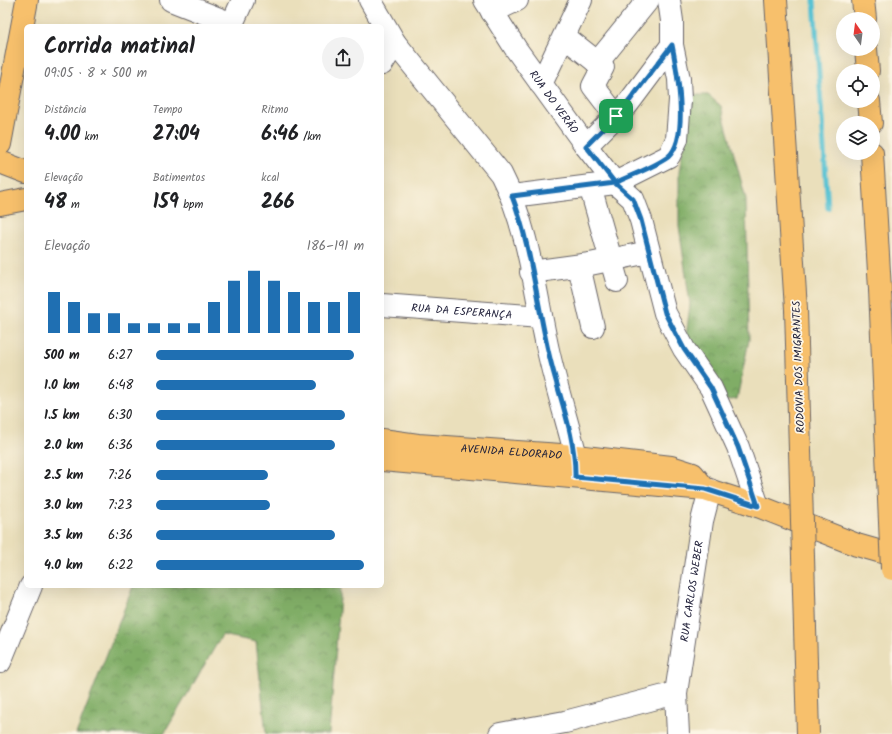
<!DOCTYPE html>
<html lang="pt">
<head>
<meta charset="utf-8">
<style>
  body { margin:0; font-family:Kalam,sans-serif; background:#f2f2f2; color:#202124; height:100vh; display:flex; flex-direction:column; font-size:15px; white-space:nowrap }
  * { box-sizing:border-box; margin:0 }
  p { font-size:13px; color:#757577 }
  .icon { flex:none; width:22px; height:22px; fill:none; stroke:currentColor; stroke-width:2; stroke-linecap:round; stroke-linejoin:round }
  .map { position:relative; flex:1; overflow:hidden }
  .drawer { position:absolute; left:24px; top:24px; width:360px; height:564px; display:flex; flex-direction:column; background:#fff; border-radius:6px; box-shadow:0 4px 16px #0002 }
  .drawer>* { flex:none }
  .needle { width:26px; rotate:346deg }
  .fabs { position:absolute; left:836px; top:12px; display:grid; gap:8px }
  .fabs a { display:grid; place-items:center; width:44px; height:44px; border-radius:50%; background:#fff; box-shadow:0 4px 16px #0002; font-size:20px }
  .pin { position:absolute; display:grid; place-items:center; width:34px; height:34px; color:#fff; margin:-17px; border-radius:8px; box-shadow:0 2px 6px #0006 }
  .round { display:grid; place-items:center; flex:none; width:42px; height:42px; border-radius:21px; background:#f2f2f2 }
  .summary { display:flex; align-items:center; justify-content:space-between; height:68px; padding:0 20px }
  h1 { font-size:22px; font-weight:700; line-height:30px }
  .stats { display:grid; grid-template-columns:repeat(3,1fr); gap:6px; height:68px; padding:4px 20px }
  .stats div { display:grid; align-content:center }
  .stats b { font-size:20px; font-weight:700 }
  .stats small { font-size:11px; font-weight:400 }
  .stats p { font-size:11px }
  .chart { height:112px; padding:8px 20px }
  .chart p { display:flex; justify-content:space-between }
  .chart svg { width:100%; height:72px; margin-top:4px; stroke:#1f6fb2; stroke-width:6 }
  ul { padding:0 20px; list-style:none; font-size:13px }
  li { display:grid; grid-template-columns:64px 48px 1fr; align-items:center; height:30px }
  li i { height:10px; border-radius:5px; background:#1f6fb2 }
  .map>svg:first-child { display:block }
</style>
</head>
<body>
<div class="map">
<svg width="892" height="734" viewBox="0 0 892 734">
  <defs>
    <pattern id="forest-crowns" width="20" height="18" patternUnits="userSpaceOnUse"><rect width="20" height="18" fill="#80ad66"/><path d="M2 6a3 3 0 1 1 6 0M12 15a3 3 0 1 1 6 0" fill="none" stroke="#688c55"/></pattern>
  </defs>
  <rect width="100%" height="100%" fill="#fcf5e5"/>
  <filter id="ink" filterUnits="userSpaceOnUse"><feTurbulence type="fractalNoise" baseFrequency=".025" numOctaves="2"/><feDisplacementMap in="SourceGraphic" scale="8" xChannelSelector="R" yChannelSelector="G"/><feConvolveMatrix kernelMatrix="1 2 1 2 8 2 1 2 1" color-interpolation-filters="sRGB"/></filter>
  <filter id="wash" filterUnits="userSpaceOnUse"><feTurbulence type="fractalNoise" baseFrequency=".012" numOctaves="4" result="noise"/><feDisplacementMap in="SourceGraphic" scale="16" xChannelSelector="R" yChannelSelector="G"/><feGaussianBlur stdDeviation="0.9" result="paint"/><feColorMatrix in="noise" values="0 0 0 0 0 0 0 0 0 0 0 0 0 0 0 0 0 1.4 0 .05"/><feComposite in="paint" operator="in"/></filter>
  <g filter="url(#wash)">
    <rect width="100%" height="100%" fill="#eadfbb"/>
    <!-- forest -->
    <g fill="url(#forest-crowns)" stroke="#516850">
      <polygon points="691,95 708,95 721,106 746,199 749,340 737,399 725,401 686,337 690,304 679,226 679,172"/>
      <polygon points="133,586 341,586 329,734 266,734 256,642 222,635 164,734 76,734"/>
    </g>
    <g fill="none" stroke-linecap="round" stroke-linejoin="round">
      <!-- stream -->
      <polyline stroke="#58c2d3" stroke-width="5" points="814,0 828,208"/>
    </g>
  </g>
  <g filter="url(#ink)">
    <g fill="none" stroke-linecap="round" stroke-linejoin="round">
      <!-- minor casing -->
      <g stroke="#686468" stroke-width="24">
        <g id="minor">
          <polyline points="171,0 232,24"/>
          <path d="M370 0 395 43 501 174C529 228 535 292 548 350 556 386 567 421 576 456L575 474"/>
          <path id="s1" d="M485 0 516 49 586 146 615 183 633 199 641 220 665 313 684 349 711 388 738 447 758 506"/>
          <polyline points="492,12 517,0"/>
          <polyline points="231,26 243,0"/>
          <polyline points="565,37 603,67 593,86 616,116"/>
          <polyline points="597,63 648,0"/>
          <polyline points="382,64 395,43"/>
          <polyline points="541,84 581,0"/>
          <polyline points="586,146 627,105 672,45"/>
          <polyline points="590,186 617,281"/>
          <polyline points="512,196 615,183 669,156 677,139 680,100 679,79 672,45 672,21 669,0"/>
          <polyline points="579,266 593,327"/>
          <polyline points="531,272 590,264 649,252"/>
          <path id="s2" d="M382 305 541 317"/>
          <polyline points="0,662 31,586"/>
          <polyline points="500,734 565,722 676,693"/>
          <path id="s3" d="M678 734 676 693 702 521 710 490"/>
        </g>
      </g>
      <!-- major casing -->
      <g stroke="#686468" stroke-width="24">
        <g id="major">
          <polyline points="0,144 27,0"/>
          <polyline points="0,162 26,172"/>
          <polyline points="0,204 26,199"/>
          <path id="s4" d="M382 440 418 445 576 456 671 467 693 474 705 489"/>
          <polyline points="382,460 705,489 758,506 857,545 892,555"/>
        </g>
      </g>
      <!-- highway casing -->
      <g stroke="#686468" stroke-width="24">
        <g id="highway">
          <polyline points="776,0 796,309"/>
          <polyline points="863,0 865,19"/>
          <polyline points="866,49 868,71"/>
          <polyline points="869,101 871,123"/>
          <polyline points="872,153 880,289"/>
        </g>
      </g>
      <!-- minor -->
      <use href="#minor" stroke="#fff" stroke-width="22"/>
      <!-- major -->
      <use href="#major" stroke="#f7c06c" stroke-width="22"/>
      <!-- highway -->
      <use href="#highway" stroke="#f7c06c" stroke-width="22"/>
      <!-- highway-bridge casing -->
      <g stroke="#686468" stroke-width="24" stroke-linecap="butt">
        <g id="highway-bridge">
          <polyline points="880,289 892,569"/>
          <polyline points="796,309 808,734"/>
        </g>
      </g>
      <!-- highway-bridge -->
      <use href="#highway-bridge" stroke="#f7c06c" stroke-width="22"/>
    </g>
  </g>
  <g fill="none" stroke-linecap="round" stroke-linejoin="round" filter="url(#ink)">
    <!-- route casing -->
    <g stroke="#fff" stroke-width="8">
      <path id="route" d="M616 116 586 146 615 183 512 196C530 242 537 302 548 350 557 392 576 434 575 477L705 489 758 506 738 447 711 388 684 349 665 313 641 220 633 199 615 183C631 175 653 168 668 157 690 138 677 70 672 45L627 104 616 116"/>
    </g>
    <!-- route -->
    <use href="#route" stroke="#1f6fb2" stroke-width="5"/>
  </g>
  <g text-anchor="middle" stroke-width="3.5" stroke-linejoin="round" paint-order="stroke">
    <!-- street labels -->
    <g font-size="11" fill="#22223b" stroke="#fcf5e5">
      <text dy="4" stroke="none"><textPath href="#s1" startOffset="123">RUA DO VERÃO</textPath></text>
      <text dy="4" stroke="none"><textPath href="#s2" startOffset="80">RUA DA ESPERANÇA</textPath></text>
      <text transform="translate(798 367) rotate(-92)" y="4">RODOVIA DOS IMIGRANTES</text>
      <text dy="4" stroke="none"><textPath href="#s4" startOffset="130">AVENIDA ELDORADO</textPath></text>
      <text dy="4" stroke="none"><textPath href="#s3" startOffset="144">RUA CARLOS WEBER</textPath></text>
    </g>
  </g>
</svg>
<div class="fabs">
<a><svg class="needle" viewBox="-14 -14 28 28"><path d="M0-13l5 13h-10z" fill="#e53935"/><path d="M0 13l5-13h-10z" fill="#757577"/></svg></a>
<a><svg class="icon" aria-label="locate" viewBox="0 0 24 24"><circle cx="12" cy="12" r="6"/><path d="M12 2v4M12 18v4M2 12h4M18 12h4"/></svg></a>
<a><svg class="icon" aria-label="layers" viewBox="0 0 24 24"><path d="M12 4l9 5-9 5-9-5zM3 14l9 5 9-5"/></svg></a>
</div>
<div class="pin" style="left:616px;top:116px;background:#1e9e55"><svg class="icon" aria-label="arrive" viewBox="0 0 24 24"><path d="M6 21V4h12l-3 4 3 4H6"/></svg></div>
<section class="drawer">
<div class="summary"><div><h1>Corrida matinal</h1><p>09:05 · 8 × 500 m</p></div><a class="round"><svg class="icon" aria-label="share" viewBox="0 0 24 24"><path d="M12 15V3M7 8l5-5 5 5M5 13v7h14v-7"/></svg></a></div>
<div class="stats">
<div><p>Distância</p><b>4.00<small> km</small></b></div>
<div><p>Tempo</p><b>27:04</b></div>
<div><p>Ritmo</p><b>6:46<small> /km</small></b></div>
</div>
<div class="stats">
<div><p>Elevação</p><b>48<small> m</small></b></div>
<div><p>Batimentos</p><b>159<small> bpm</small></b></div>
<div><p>kcal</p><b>266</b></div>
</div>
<div class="chart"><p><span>Elevação</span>186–191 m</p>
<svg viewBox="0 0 160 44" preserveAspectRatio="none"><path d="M5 44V19M15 44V25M25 44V32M35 44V32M45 44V38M55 44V38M65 44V38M75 44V38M85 44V25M95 44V12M105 44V6M115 44V12M125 44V19M135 44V25M145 44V25M155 44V19"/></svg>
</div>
<ul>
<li><b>500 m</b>6:27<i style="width:95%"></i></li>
<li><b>1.0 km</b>6:48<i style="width:77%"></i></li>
<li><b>1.5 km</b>6:30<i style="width:91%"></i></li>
<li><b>2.0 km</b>6:36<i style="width:86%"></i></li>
<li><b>2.5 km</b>7:26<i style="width:54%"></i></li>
<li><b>3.0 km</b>7:23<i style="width:55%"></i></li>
<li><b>3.5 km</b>6:36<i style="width:86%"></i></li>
<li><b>4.0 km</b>6:22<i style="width:100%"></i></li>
</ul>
</section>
</div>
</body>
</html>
